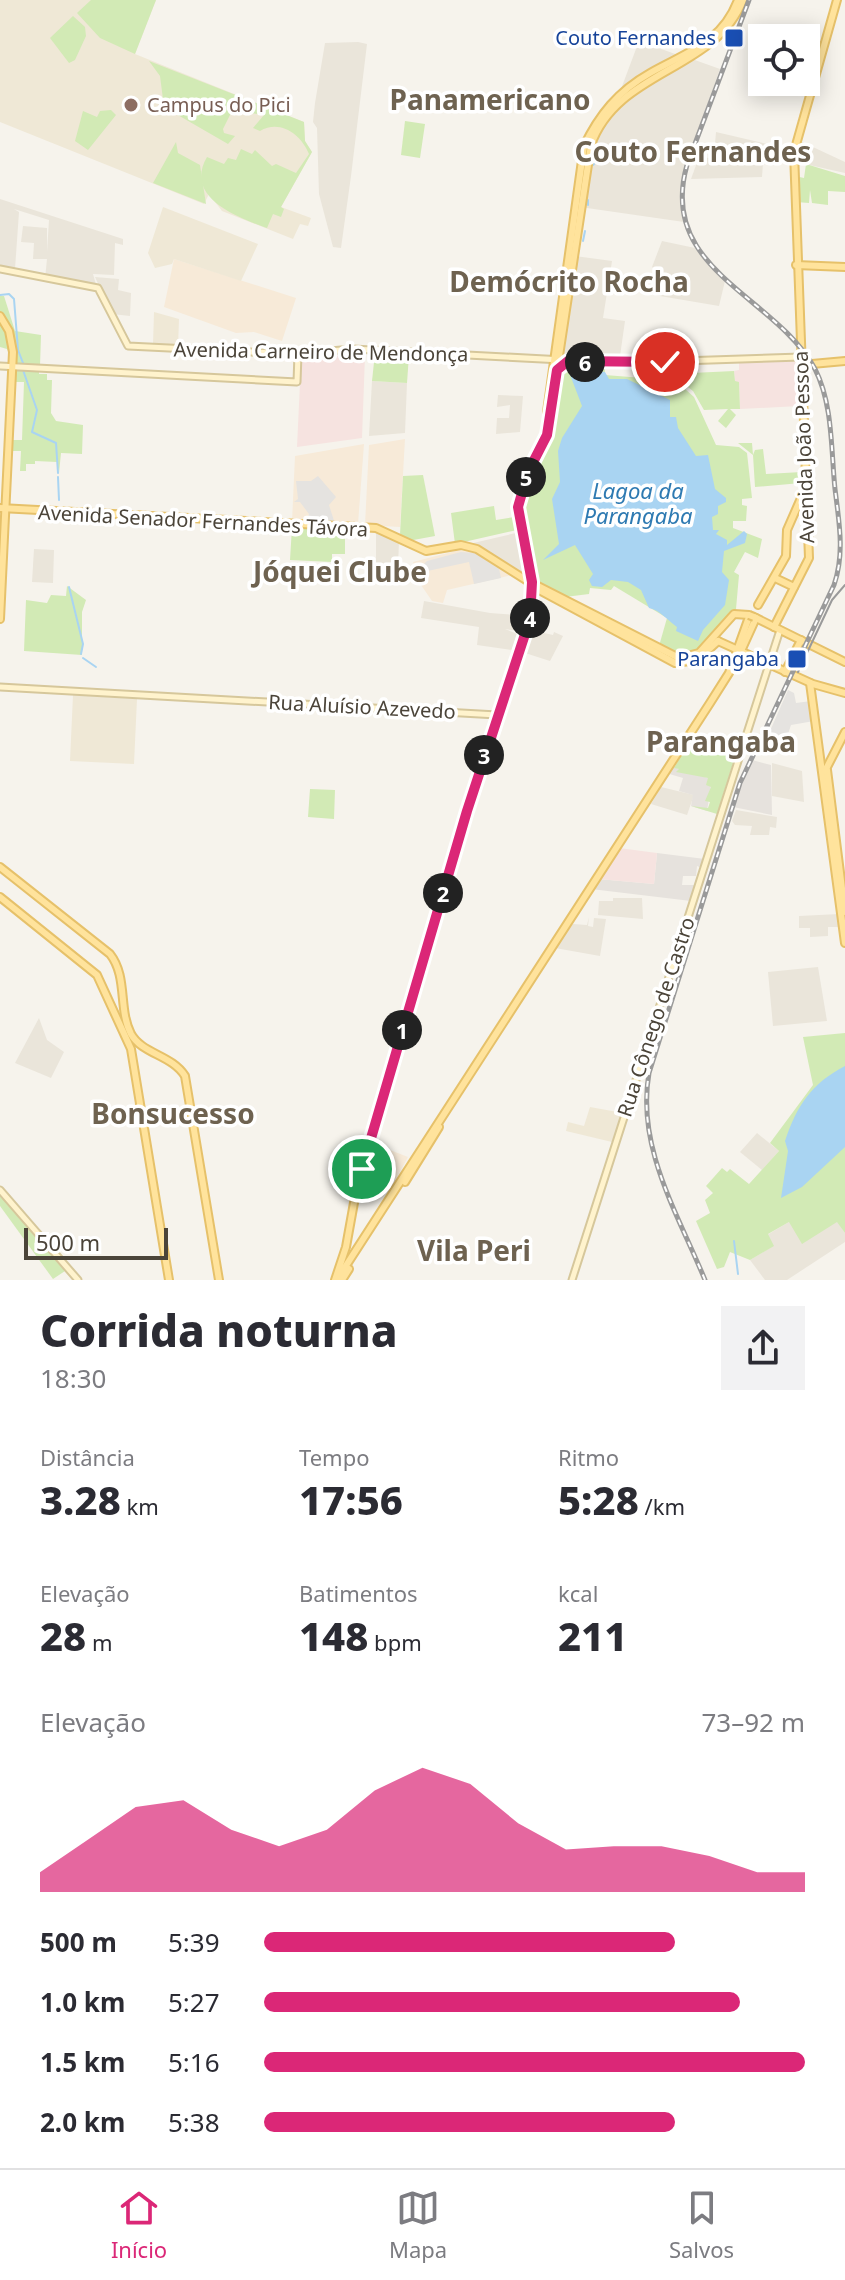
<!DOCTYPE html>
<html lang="pt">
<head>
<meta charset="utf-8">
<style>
  body { margin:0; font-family:"Noto Sans",sans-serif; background:#f2f2f3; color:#2b2b33; height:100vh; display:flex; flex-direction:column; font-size:30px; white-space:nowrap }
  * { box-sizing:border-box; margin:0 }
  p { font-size:26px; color:#7c7c81 }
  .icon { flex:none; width:44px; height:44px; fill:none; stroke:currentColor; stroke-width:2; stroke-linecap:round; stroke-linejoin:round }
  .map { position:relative; height:1280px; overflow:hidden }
  .panel { display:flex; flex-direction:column; background:#fff; flex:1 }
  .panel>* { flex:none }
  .controls { position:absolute; left:748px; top:24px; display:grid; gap:16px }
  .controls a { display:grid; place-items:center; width:72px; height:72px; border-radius:0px; background:#fff; box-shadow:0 4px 20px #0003; font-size:40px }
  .scale { position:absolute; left:24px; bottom:20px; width:144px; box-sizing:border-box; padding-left:8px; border:4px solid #4b4439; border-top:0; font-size:22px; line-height:28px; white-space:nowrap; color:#4b4439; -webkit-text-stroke:6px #fff; paint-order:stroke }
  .pin { position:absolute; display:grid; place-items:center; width:68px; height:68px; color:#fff; margin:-34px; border:4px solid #fff; border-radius:50%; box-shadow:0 2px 8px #0007 }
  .km { position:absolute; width:40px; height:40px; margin:-20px; border-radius:50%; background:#222; color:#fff; font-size:22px; line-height:40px; text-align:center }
  .round { display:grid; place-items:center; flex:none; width:84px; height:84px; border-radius:0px; background:#f2f2f3 }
  .head { display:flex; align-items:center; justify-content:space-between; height:136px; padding:0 40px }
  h1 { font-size:44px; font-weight:800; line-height:60px }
  .stats { display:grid; grid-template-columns:repeat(3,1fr); gap:12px; height:136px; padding:8px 40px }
  .stats div { display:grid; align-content:center }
  .stats b { font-size:40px; font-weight:800 }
  .stats small { font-size:22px; font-weight:400 }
  .stats p { font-size:22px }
  .chart { height:224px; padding:16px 40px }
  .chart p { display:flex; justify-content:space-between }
  .chart svg { width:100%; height:144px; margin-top:8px; fill:#db2777; opacity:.7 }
  ul { padding:0 40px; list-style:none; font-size:26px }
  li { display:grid; grid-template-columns:128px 96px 1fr; align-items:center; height:60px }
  li i { height:20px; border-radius:10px; background:#db2777 }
  .menu { display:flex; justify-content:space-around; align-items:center; height:112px; border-top:2px solid #e1e1e2; background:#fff; font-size:22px; color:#7c7c81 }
  .menu a { display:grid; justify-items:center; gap:4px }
  .menu .on { color:#db2777 }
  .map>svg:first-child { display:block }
</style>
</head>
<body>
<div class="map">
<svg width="845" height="1280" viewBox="0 0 845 1280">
  <rect width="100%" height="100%" fill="#f6f3ec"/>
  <!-- residential -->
  <g fill="#eae5da">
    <polygon points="639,41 678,55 623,90 621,89"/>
    <polygon points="358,42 367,44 351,176 341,248 333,247 319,194 317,128 313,122 315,103 325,43"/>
    <polygon points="692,59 720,69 684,170 680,192 684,222 580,207 595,134 629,93"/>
    <polygon points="716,132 767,144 766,160 714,155"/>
    <polygon points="800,141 845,162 845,173 796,162"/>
    <polygon points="699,157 763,163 762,177 691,179"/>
    <polygon points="0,199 123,239 123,245 115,243 114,275 93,274 97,288 45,279 47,259 33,259 34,243 21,242 23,226 47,228 47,252 49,220 14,209 19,212 15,269 0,267"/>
    <polygon points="662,241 695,248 725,281 719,306 654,295 658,271 652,267"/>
    <polygon points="575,256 612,261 603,318 625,321 619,363 558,361"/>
    <polygon points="95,277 119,279 118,290 131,293 130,316 112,314"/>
    <polygon points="372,381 407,383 405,433 369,436"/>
    <polygon points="498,395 523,396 520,432 496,434 497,418 509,418 510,405 497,407"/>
    <polygon points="376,532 399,541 398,567 376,577"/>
    <polygon points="516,533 523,576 469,544"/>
    <polygon points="34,549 54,550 53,583 32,582"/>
    <polygon points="424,601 490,613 528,616 524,632 505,629 517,634 512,650 477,645 479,627 421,618"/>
    <polygon points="531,630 553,635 554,632 563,636 550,661 525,653"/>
    <polygon points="772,763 802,771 804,802 772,796"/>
    <polygon points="661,787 694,795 687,815 651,804"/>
    <polygon points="736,810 777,817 776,828 770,827 769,835 750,835 752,826 735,825 732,821"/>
    <polygon points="613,898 642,898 643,919 598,915 599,901 613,901"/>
    <polygon points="839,914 840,927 828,927 828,936 810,937 810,928 799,928 799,916"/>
    <polygon points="589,917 588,926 593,927 594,918 606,919 600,956 555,948 573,924 587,925"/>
    <polygon points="818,967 827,1021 773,1026 768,972"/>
    <polygon points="39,1018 47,1040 64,1052 51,1078 15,1063"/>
    <polygon points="757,1133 779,1151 762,1170 740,1152"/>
    <polygon points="837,1221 845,1233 845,1242 787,1280 765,1280 750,1260 773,1246 767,1235 789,1222"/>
  </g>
  <!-- commercial -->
  <g fill="#f7ead8">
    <polygon points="174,259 296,298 282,341 254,332 236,333 164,307"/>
    <polygon points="405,439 400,527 365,525 369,445"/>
    <polygon points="364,444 358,524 292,522 295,456"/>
    <polygon points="459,550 478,554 512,575 447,590 443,603 432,601 419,582 413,562"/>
    <polygon points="372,1143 408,1157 390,1190 362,1180"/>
  </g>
  <!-- industrial -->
  <g fill="#e6e2dd">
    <polygon points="752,760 771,765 772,815 733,807"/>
    <polygon points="670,766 708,778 711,786 707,811 691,806 693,795 679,791 683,778 666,773"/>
    <polygon points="657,853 705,859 702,868 697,866 696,876 683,876 682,885 696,885 691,901 591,889 598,879 654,884"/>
  </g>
  <!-- education -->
  <g fill="#efe8d6">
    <polygon points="0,0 156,0 135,54 304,122 305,141 312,152 281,207 311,218 308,226 300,224 293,239 222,211 209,194 204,204 0,122"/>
    <polygon points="163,207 258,244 241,281 174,259 172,264 155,268 148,253"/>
    <polygon points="154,312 179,319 178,347 153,345"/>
    <polygon points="73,695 137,699 134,764 70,761"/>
    <polygon points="590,1107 623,1113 612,1142 566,1131 568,1122 584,1126"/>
  </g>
  <!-- medical -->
  <g fill="#f6e3e0">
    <polygon points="351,352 365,355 362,438 297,447 301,362 310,356"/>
    <polygon points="798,359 799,406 740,409 739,382 735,382 734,371 739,370 739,362"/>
    <polygon points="619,848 657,853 654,884 598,879"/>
  </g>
  <!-- green -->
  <g fill="#d2eab5">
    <polygon points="91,0 156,0 135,54 100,38 77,13"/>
    <polygon points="73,16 85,27 86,36 75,60 69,63 50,38"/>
    <path d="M149 61 304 122 305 141 312 152 281 207 284 209 281 217 273 214 267 228C239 218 183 198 207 157L224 164 228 158 236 160 241 149 252 154 255 150 272 166 276 164 296 173 309 154C301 134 280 119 260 131L253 128 264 115 250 113 235 105 223 129 224 133 235 136 228 144 164 107 160 76Z"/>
    <polygon points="111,110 116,115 88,150 75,141 83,111 97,117 100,111"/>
    <polygon points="405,121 425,124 420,158 401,155"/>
    <polygon points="176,142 178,153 200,165 206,204 153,183"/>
    <polygon points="806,164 845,176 845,192 828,191 828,205 812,203 810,190 809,203 796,202 795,176 804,178"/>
    <polygon points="0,296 4,296 15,331 41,335 40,366 15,365 7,349 0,347"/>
    <polygon points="375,353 409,355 407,383 372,381"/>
    <polygon points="568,363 605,364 605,375 655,379 655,375 667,373 694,397 716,445 739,447 747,453 752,498 742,499 742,505 747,506 746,521 733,521 733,528 762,539 758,558 745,552 734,572 739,575 736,609 694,653 681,657 659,646 667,618 614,586 611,590 590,588 589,594 565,597 534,579 519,507 544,446 560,367"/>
    <polygon points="15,370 39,370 39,374 47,374 47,380 52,380 51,413 56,421 83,425 82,454 61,453 59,473 57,462 35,461 35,464 26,464 26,471 20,471 21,451 10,451 11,440 22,440 24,382 15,382"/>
    <polygon points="734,371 735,381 739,382 740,409 730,409 736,415 726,428 718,421 728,409 704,410 693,391 671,374"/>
    <polygon points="738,443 752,443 753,455 755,450 763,449 766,474 802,472 801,483 755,487 753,455"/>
    <polygon points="423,475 435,536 408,541 400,535 403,476"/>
    <polygon points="494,506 496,520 514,517 517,530 455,544 451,513"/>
    <polygon points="292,527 332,530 333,536 345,536 345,554 332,554 332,562 290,560"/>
    <polygon points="67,586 86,600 82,612 82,655 24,651 26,600 47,603 51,595 66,596"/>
    <polygon points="689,742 736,754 717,814 691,806 708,808 710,802 705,801 711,787 706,785 708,778 676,772 679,769 674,768"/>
    <polygon points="310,789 335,790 334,819 308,817"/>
    <polygon points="845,1033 845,1233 837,1222 802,1244 789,1222 768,1234 774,1246 750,1260 730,1252 724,1267 717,1269 696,1221 710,1213 705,1200 713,1193 706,1186 722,1168 727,1172 730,1169 749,1184 779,1151 770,1143 813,1085 803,1037"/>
    <polygon points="0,1195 65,1271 53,1279 0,1206"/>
  </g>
  <!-- parking -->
  <g fill="#e5e3e0">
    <polygon points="318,476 336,497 329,505 335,524 307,523 309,514 300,502 294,502 298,499 296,481 311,481"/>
    <polygon points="461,552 475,553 499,569 501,578 474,584 469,562 423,572 421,567 427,561"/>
    <polygon points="788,690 794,693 796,703 811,701 814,721 791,725 787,737 766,740"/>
  </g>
  <!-- water -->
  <g fill="#a9d4f2">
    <path d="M594 366 595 371 605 372 609 379H627L670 400V417H676L678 428 696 456 708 455 715 489 726 498V502L718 506V514L712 517 713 530H719L716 534 727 540V545L744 531 747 534 745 543 724 551 722 572 729 580 725 605 703 630 698 641 676 631 677 627C666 619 661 611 649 608L641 590 628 582 611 580 602 587 592 586 589 580 593 574 575 545 543 560 559 544 552 499 560 482 558 451 562 438 582 406 569 372 581 367 586 373Z"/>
    <path d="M845 1066V1147L802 1187 781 1198 788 1151 785 1141C797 1105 812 1083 845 1066Z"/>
  </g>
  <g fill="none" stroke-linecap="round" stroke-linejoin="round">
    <!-- stream -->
    <g stroke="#a9d4f2" stroke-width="2">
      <polyline points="593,165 594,164"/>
      <polyline points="588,205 588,200"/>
      <polyline points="583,241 585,231"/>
      <polyline points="0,295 9,294 14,299 18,350 23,363"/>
      <polyline points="23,370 37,410 32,432 56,443 58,473"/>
      <polyline points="58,477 59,500"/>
      <polyline points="69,587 83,644 81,654"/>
      <polyline points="83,658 96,667"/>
      <polyline points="734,1241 738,1274"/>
    </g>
    <!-- secondary casing -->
    <g stroke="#d6c79b" stroke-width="9">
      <g id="secondary">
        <polyline points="0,269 98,288 128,346 295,354 353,349 620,363 801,357"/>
        <polyline points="0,366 297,382 298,354"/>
        <polyline points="0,687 497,715"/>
        <polyline points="0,1190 78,1280"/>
        <polyline points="572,1280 780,630"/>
      </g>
    </g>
    <!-- primary casing -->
    <g stroke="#e6c16a" stroke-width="10">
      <g id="primary">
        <polyline points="796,265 845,267"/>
        <polyline points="0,316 9,331 13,352 0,619"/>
        <polyline points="801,365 845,361"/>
        <path d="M547 412 584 146C599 115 618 91 650 73 687 52 722 43 738 0"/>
        <polyline points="0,508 376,528 426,551 461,545 477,549 526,580 679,658 699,653 734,614 749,615"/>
        <polyline points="775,578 794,587"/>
        <polyline points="530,585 675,663 697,660 718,641"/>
        <polyline points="758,605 786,556 787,530 805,489"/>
        <polyline points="754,617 845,662"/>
        <polyline points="774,627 809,558 794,152 837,0"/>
        <polyline points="718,641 813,684 845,693"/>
        <polyline points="741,651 756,618"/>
        <polyline points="785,672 801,640"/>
        <polyline points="810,683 845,943"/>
        <polyline points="827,770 845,912"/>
        <polyline points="825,771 845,732"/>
        <path d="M0 867 110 954C128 977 118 1009 131 1034 142 1054 172 1055 185 1076L219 1280"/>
        <polyline points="0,897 97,975 131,1049 169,1280"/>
        <polyline points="405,1182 439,1127"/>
        <polyline points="338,1278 710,703 729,673 749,617"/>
        <path d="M335 1280 346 1247 357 1186 455 851 531 615C538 577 515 541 519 504 522 478 539 459 547 435L591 145C618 69 715 72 743 0"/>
        <polyline points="342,1280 349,1269"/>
      </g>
    </g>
    <!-- secondary -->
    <use href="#secondary" stroke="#fff3cd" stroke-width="5"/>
    <!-- primary -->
    <use href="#primary" stroke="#ffe39c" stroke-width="6"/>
    <!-- tram -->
    <polyline stroke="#9a9a9a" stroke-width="2" points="798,672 832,600 845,585"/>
    <!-- rail casing -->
    <g stroke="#9a9a9a" stroke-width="5">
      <path id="rail" d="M705 1280C678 1214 636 1147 649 1073L740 783 834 585C845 553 839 522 835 489 831 451 833 404 815 369 775 295 657 270 687 165L749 0"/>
    </g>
    <!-- rail -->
    <use href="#rail" stroke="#fff" stroke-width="2" stroke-dasharray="6" stroke-linecap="butt"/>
    <!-- primary-bridge casing -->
    <g stroke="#e6c16a" stroke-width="10" stroke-linecap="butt">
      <polyline id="primary-bridge" points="749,615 754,617"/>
    </g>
    <!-- primary-bridge -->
    <use href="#primary-bridge" stroke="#ffe39c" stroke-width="6"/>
  </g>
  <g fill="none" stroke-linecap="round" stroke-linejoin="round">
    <!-- route casing -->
    <g stroke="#fff" stroke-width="16">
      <polyline id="route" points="362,1169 467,811 530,619 532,582 518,507 528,472 547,435 557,370 568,361 665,362"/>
    </g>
    <!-- route -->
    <use href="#route" stroke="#db2777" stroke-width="10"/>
  </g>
  <!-- markers -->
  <g fill="#1a4fb4" stroke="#fff" stroke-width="3">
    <rect x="724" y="28" width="20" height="20" rx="4"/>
    <rect x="787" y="649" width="20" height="20" rx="4"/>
  </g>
  <circle fill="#8d6e63" stroke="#fff" stroke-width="3" cx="131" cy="105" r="8"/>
  <g text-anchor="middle" stroke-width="7" stroke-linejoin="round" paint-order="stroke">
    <!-- transit labels -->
    <g font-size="20" fill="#164399" stroke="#fff" text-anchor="end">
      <text x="716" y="45">Couto Fernandes</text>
      <text x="779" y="666">Parangaba</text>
    </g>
    <!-- education labels -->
    <g font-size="20" fill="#785e54" stroke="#fff" text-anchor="start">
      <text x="147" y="112">Campus do Pici</text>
    </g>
    <!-- street labels -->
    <g font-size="20" fill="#4b4439" stroke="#fff">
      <text transform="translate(321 352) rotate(1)" y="7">Avenida Carneiro de Mendonça</text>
      <text transform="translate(804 447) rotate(-92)" y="7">Avenida João Pessoa</text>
      <text transform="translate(203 521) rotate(3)" y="7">Avenida Senador Fernandes Távora</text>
      <text transform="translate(362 707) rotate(3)" y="7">Rua Aluísio Azevedo</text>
      <text transform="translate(656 1017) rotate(-72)" y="7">Rua Cônego de Castro</text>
    </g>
    <!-- water labels -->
    <g font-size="22" font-style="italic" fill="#2e7ab2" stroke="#fff">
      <text x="638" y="499">Lagoa da<tspan x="638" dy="25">Parangaba</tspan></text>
    </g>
    <!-- district labels -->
    <g font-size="28" font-weight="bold" fill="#6e6250" stroke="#fff">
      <text x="490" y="110">Panamericano</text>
      <text x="693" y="162">Couto Fernandes</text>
      <text x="569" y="292">Demócrito Rocha</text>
      <text x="340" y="582">Jóquei Clube</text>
      <text x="721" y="752">Parangaba</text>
      <text x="173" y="1124">Bonsucesso</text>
      <text x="474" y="1261">Vila Peri</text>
    </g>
  </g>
</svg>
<div class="controls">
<a><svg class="icon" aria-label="locate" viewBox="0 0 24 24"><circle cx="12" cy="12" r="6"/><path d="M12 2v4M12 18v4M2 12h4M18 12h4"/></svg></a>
</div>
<div class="scale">500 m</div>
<div class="pin" style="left:362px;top:1169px;background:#1e9e55"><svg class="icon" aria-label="arrive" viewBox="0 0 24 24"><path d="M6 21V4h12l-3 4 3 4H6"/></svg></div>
<div class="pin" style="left:665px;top:362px;background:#d93025"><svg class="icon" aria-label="check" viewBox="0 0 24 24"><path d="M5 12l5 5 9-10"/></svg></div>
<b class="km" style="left:402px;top:1030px">1</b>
<b class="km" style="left:443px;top:893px">2</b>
<b class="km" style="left:484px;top:755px">3</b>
<b class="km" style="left:530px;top:618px">4</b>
<b class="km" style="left:526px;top:477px">5</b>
<b class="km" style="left:585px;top:362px">6</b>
</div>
<section class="panel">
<div class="head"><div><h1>Corrida noturna</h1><p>18:30</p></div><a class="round"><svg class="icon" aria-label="share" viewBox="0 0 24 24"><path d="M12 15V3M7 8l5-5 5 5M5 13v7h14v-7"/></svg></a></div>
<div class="stats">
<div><p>Distância</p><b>3.28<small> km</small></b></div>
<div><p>Tempo</p><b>17:56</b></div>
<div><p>Ritmo</p><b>5:28<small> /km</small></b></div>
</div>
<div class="stats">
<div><p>Elevação</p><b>28<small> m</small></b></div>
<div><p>Batimentos</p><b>148<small> bpm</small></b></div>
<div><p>kcal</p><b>211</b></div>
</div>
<div class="chart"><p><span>Elevação</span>73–92 m</p>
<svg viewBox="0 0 160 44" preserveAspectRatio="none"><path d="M0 44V38L10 28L20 18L30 16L40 25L50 30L60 25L70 13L80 6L90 11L100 23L110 31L120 30L130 30L140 33L150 38L160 38V44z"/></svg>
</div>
<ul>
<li><b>500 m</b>5:39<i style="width:76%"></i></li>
<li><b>1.0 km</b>5:27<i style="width:88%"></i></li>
<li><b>1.5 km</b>5:16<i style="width:100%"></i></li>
<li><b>2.0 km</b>5:38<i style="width:76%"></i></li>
</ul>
</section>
<nav class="menu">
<a class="on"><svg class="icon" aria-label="home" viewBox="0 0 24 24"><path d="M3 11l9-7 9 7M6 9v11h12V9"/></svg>Início</a>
<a><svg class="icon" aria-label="map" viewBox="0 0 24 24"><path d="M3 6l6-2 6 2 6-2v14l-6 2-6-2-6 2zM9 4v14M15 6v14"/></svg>Mapa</a>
<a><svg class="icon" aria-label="saved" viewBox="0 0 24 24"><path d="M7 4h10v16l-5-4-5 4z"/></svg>Salvos</a>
</nav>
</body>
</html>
